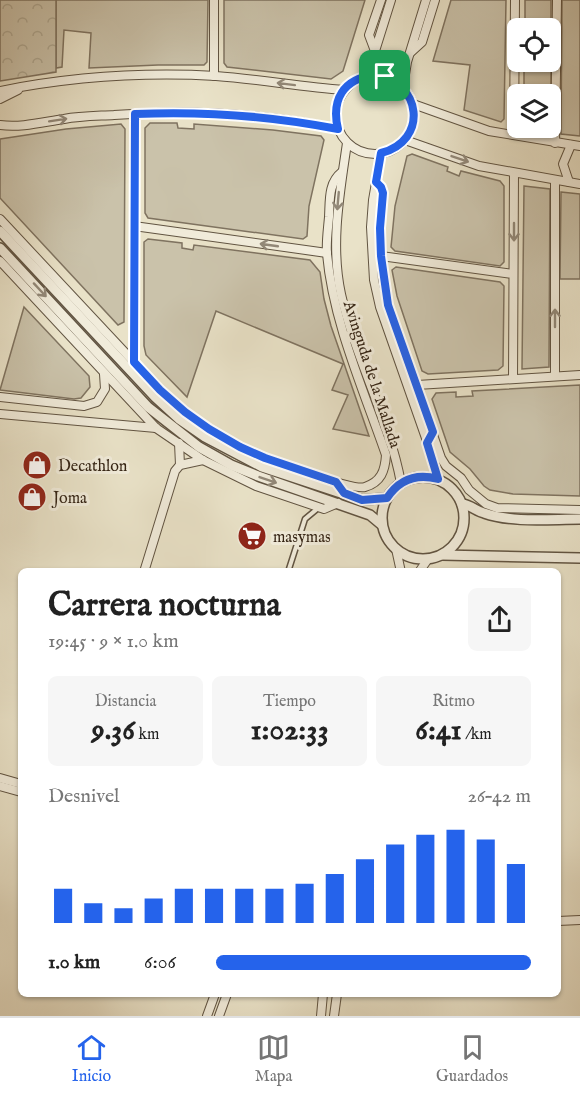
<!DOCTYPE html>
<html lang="es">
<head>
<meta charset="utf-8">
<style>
  body { margin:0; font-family:"IM FELL English",serif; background:#f6f6f6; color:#222; height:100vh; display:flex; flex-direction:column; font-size:22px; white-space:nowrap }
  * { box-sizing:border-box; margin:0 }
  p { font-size:20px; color:#767676 }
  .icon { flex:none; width:33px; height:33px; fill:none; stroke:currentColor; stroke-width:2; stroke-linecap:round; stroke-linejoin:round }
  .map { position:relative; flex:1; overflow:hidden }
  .panel { position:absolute; left:18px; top:568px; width:543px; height:429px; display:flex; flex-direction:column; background:#fff; border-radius:9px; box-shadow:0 2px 4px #0004 }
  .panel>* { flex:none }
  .buttons { position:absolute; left:507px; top:18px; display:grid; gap:12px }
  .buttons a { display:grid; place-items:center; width:54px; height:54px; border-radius:9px; background:#fff; box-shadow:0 2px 4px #0004; font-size:30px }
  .pin { position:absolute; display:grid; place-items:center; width:51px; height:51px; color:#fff; margin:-26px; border-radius:12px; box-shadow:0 3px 9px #0006 }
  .round { display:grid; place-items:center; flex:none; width:63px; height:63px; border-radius:9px; background:#f6f6f6 }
  .head { display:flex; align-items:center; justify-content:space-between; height:102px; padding:0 30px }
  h1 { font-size:33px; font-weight:800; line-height:45px }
  .figures { display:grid; grid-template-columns:repeat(3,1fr); gap:9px; height:102px; padding:6px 30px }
  .figures div { display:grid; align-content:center; border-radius:9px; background:#f6f6f6; text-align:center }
  .figures b { font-size:30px; font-weight:800 }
  .figures small { font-size:16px; font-weight:400 }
  .figures p { font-size:16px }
  .chart { height:168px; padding:12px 30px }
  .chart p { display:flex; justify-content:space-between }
  .chart svg { width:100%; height:108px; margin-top:6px; stroke:#2563eb; stroke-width:6 }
  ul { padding:0 30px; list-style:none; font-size:20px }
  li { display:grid; grid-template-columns:96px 72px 1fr; align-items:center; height:45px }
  li i { height:15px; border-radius:8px; background:#2563eb }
  .tab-bar { display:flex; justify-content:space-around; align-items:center; height:84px; border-top:2px solid #e0e0e0; background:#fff; font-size:16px; color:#767676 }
  .tab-bar a { display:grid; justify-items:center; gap:3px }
  .tab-bar .current { color:#2563eb }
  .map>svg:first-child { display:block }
</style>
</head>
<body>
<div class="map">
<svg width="580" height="1016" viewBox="0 0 580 1016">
  <defs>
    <pattern id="forest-crowns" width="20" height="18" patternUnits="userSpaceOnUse" patternTransform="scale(1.5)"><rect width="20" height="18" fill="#cac2aa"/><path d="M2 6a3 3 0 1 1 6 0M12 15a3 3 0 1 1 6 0" fill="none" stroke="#aea791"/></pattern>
  </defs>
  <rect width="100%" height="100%" fill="#e9e2c8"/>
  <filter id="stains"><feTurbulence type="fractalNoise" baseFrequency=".00333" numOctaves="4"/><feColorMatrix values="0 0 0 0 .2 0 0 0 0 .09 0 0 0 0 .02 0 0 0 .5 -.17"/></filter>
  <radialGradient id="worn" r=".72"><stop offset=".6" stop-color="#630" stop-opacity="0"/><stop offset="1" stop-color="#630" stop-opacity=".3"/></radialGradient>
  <!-- grass -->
  <g fill="#cac2aa" stroke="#7f7360" stroke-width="1.5">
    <polygon points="56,0 208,0 207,62 204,65 158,65 89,68 91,33 64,30 62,67 56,68"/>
    <polygon points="224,0 365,0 343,71 331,79 227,67 224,63"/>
    <polygon points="451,0 506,0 504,119 501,122 464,110 470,65 433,61"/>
    <polygon points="525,0 551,0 551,111 550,94 524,94 524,62 550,62 550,28 525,28"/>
    <polygon points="562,0 580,0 580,136 561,134"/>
    <polygon points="150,123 177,123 178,128 194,129 194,124 273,130 321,136 324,140 309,206 307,236 303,239 148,218 145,213 145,128"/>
    <polygon points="121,124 125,129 124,322 118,325 0,198 0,139 66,129"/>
    <polygon points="412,154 448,167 447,171 459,176 461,171 500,181 504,186 504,262 500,266 395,251 391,247 395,206 407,156"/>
    <polygon points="524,186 550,189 549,367 522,369"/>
    <polygon points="561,192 580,194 580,279 560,279"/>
    <polygon points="148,239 182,243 182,248 193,250 194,245 310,260 320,272 324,299 331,326 369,436 333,429 348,395 332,390 343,364 216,311 187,397 146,355 144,346 144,242"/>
    <polygon points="396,267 500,282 504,286 503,366 498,370 428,374 422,371 397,296 392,270"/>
    <polygon points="24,307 89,376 90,387 81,398 74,399 0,390"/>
    <polygon points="580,385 580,496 513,494 490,490 484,486 470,469 450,452 432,399 436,393 456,392 456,397 473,396 472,391"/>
  </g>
  <!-- forest -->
  <polygon fill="url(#forest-crowns)" stroke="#7f7360" stroke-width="1.5" points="0,0 56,0 56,72 0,81"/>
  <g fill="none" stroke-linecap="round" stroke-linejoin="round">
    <!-- service casing -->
    <g stroke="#615442" stroke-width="7">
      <polyline id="service" points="288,572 305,519 317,509"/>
    </g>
    <!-- minor casing -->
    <g stroke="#615442" stroke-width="10">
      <g id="minor">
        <polyline points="375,51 369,35 381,0"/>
        <polyline points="411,52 422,42 435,0"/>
        <circle cx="375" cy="115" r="39"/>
        <polyline points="214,76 214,0"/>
        <polyline points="363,77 375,51 391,0"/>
        <polyline points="403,87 407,62 426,0"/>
        <path d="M0 91C70 77 144 72 216 76 259 79 301 87 344 90"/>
        <polyline points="0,99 18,90"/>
        <polyline points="413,104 489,131 580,146"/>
        <path d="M0 125C21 128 43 122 64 119 80 116 97 116 114 115 188 109 265 114 338 129"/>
        <polyline points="514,135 515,0"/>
        <polyline points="405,140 479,166 580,184"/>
        <path d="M347 143C340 192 330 244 341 294 355 358 389 418 401 483"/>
        <polyline points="555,143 557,0"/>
        <polyline points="381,154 373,200 371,227 374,280 380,307 434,461 438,479"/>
        <polyline points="376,182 381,187 383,193 380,228 381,256 388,305 441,458 446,466 461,478 469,490 486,504 497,508 580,510"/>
        <polyline points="569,182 563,164 571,145"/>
        <path d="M0 219 160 390C176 404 192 419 211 430 228 441 246 450 264 458 279 464 354 491 365 487 381 482 385 471 386 455 364 391 333 322 327 254 326 242 328 229 329 217 330 200 328 183 342 172"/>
        <polyline points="134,226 327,253"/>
        <polyline points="381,256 513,274"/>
        <polyline points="0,261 156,428 203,460 256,486 324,509 338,503"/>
        <polyline points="134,362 135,114"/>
        <polyline points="555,376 555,180"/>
        <polyline points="513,379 514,173"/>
        <polyline points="417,385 580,375"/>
        <polyline points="0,397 84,406 97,402 105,389 104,374"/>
        <polyline points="0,414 156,428"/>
        <polyline points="179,443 180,465"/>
        <polyline points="396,549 401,572"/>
        <polyline points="144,572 175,471 180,465 203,460"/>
        <polyline points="419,572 428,559"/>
        <polyline points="0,778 21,784"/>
        <polyline points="0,786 21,792"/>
        <polyline points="558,921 580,920"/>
        <polyline points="207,1016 215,994"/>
        <polyline points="219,1016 227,994"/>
        <polyline points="321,1016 323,994"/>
        <polyline points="334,1016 337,994"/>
      </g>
    </g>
    <!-- tertiary casing -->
    <g stroke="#615442" stroke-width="12">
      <g id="tertiary">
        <polyline points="0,231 155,397 179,419 205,437 262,467 362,500 387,498"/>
        <polyline points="0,248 148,407 199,447 231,465 258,476 370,515 382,525"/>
        <circle cx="423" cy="518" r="41"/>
        <path d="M462 504C471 505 476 511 484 513 513 523 549 519 580 519"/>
        <polyline points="442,555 580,558"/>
      </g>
    </g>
    <!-- service -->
    <use href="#service" stroke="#f1ecdb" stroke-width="4"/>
    <!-- minor -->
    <use href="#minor" stroke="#f1ecdb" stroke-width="8"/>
    <!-- tertiary -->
    <use href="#tertiary" stroke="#f1ecdb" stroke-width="9"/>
  </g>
  <!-- one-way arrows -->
  <defs><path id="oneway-shaft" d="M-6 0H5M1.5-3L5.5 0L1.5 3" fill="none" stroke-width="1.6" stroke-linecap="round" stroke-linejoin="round" transform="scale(1.5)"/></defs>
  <g stroke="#928878">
    <use href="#oneway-shaft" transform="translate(286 84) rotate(-173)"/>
    <use href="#oneway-shaft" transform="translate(58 120) rotate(-9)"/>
    <use href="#oneway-shaft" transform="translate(460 159) rotate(19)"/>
    <use href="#oneway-shaft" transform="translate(338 201) rotate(95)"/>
    <use href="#oneway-shaft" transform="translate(514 232) rotate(90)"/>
    <use href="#oneway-shaft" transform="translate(269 245) rotate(-172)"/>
    <use href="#oneway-shaft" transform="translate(40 290) rotate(47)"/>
    <use href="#oneway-shaft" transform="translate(555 318) rotate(-90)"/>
    <use href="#oneway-shaft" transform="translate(268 480) rotate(19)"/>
  </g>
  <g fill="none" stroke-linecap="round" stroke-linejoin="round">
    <!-- route casing -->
    <g stroke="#fff" stroke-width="12">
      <path id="route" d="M374 75C422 81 429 141 381 153L376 182 381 187 383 193 380 228 381 256 388 305 433 432 427 443 438 479C416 473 399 480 387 498L362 500 344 493 336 482 265 458 240 447 209 429 185 412 160 390 134 362 135 114C203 111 271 116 338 129 331 100 343 79 374 75Z"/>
    </g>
    <!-- route -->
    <use href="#route" stroke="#2563eb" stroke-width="8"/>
  </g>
  <!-- icons -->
  <defs>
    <g id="shop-disc" transform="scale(1.5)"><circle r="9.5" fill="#8f2418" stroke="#f1ecdb"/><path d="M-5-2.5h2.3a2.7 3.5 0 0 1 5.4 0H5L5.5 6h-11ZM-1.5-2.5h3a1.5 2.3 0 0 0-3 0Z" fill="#fff"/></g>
    <g id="supermarket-disc" transform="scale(1.5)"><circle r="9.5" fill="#8f2418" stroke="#f1ecdb"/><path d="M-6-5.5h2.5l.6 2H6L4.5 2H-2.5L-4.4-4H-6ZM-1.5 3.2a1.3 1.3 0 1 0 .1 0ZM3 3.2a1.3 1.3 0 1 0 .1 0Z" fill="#fff"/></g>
  </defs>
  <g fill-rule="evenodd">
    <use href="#shop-disc" x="37" y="465"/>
    <use href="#shop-disc" x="32" y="497"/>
    <use href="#supermarket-disc" x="252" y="536"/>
  </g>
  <g text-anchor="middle" stroke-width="6" stroke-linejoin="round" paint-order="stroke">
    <!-- street labels -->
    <g font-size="16" fill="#342415" stroke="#f1ecdb">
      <text transform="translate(373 374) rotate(72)" y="6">Avinguda de la Mallada</text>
    </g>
    <!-- poi labels -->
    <g font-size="16" fill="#342415" stroke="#f1ecdb" text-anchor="start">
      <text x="58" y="471">Decathlon</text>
      <text x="53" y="503">Joma</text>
      <text x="273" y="542">masymas</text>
    </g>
  </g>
  <rect width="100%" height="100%" filter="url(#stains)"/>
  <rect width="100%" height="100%" fill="url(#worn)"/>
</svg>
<div class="buttons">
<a><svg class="icon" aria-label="locate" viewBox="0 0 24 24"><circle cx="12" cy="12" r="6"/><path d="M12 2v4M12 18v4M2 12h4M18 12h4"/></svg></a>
<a><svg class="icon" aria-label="layers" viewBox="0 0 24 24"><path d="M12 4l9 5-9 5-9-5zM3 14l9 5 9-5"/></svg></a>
</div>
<div class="pin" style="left:385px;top:76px;background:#1e9e55"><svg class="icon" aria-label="arrive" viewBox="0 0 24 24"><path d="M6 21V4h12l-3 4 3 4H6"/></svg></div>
<section class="panel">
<div class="head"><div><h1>Carrera nocturna</h1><p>19:45 · 9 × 1.0 km</p></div><a class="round"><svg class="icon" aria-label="share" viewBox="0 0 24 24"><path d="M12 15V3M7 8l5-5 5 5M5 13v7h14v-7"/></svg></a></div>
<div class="figures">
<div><p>Distancia</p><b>9.36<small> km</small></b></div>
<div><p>Tiempo</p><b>1:02:33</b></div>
<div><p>Ritmo</p><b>6:41<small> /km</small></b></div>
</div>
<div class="chart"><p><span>Desnivel</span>26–42 m</p>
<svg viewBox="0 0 160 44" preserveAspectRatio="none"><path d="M5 44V30M15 44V36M25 44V38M35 44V34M45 44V30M55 44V30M65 44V30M75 44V30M85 44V28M95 44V24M105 44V18M115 44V12M125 44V8M135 44V6M145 44V10M155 44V20"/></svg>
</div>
<ul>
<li><b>1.0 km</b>6:06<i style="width:100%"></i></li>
</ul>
</section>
</div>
<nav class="tab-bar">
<a class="current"><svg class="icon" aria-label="home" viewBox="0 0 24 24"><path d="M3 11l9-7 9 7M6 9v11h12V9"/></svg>Inicio</a>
<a><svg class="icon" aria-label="map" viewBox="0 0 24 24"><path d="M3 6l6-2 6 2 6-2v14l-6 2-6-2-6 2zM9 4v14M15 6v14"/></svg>Mapa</a>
<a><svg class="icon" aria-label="saved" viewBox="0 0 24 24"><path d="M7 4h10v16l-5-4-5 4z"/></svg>Guardados</a>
</nav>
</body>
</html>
